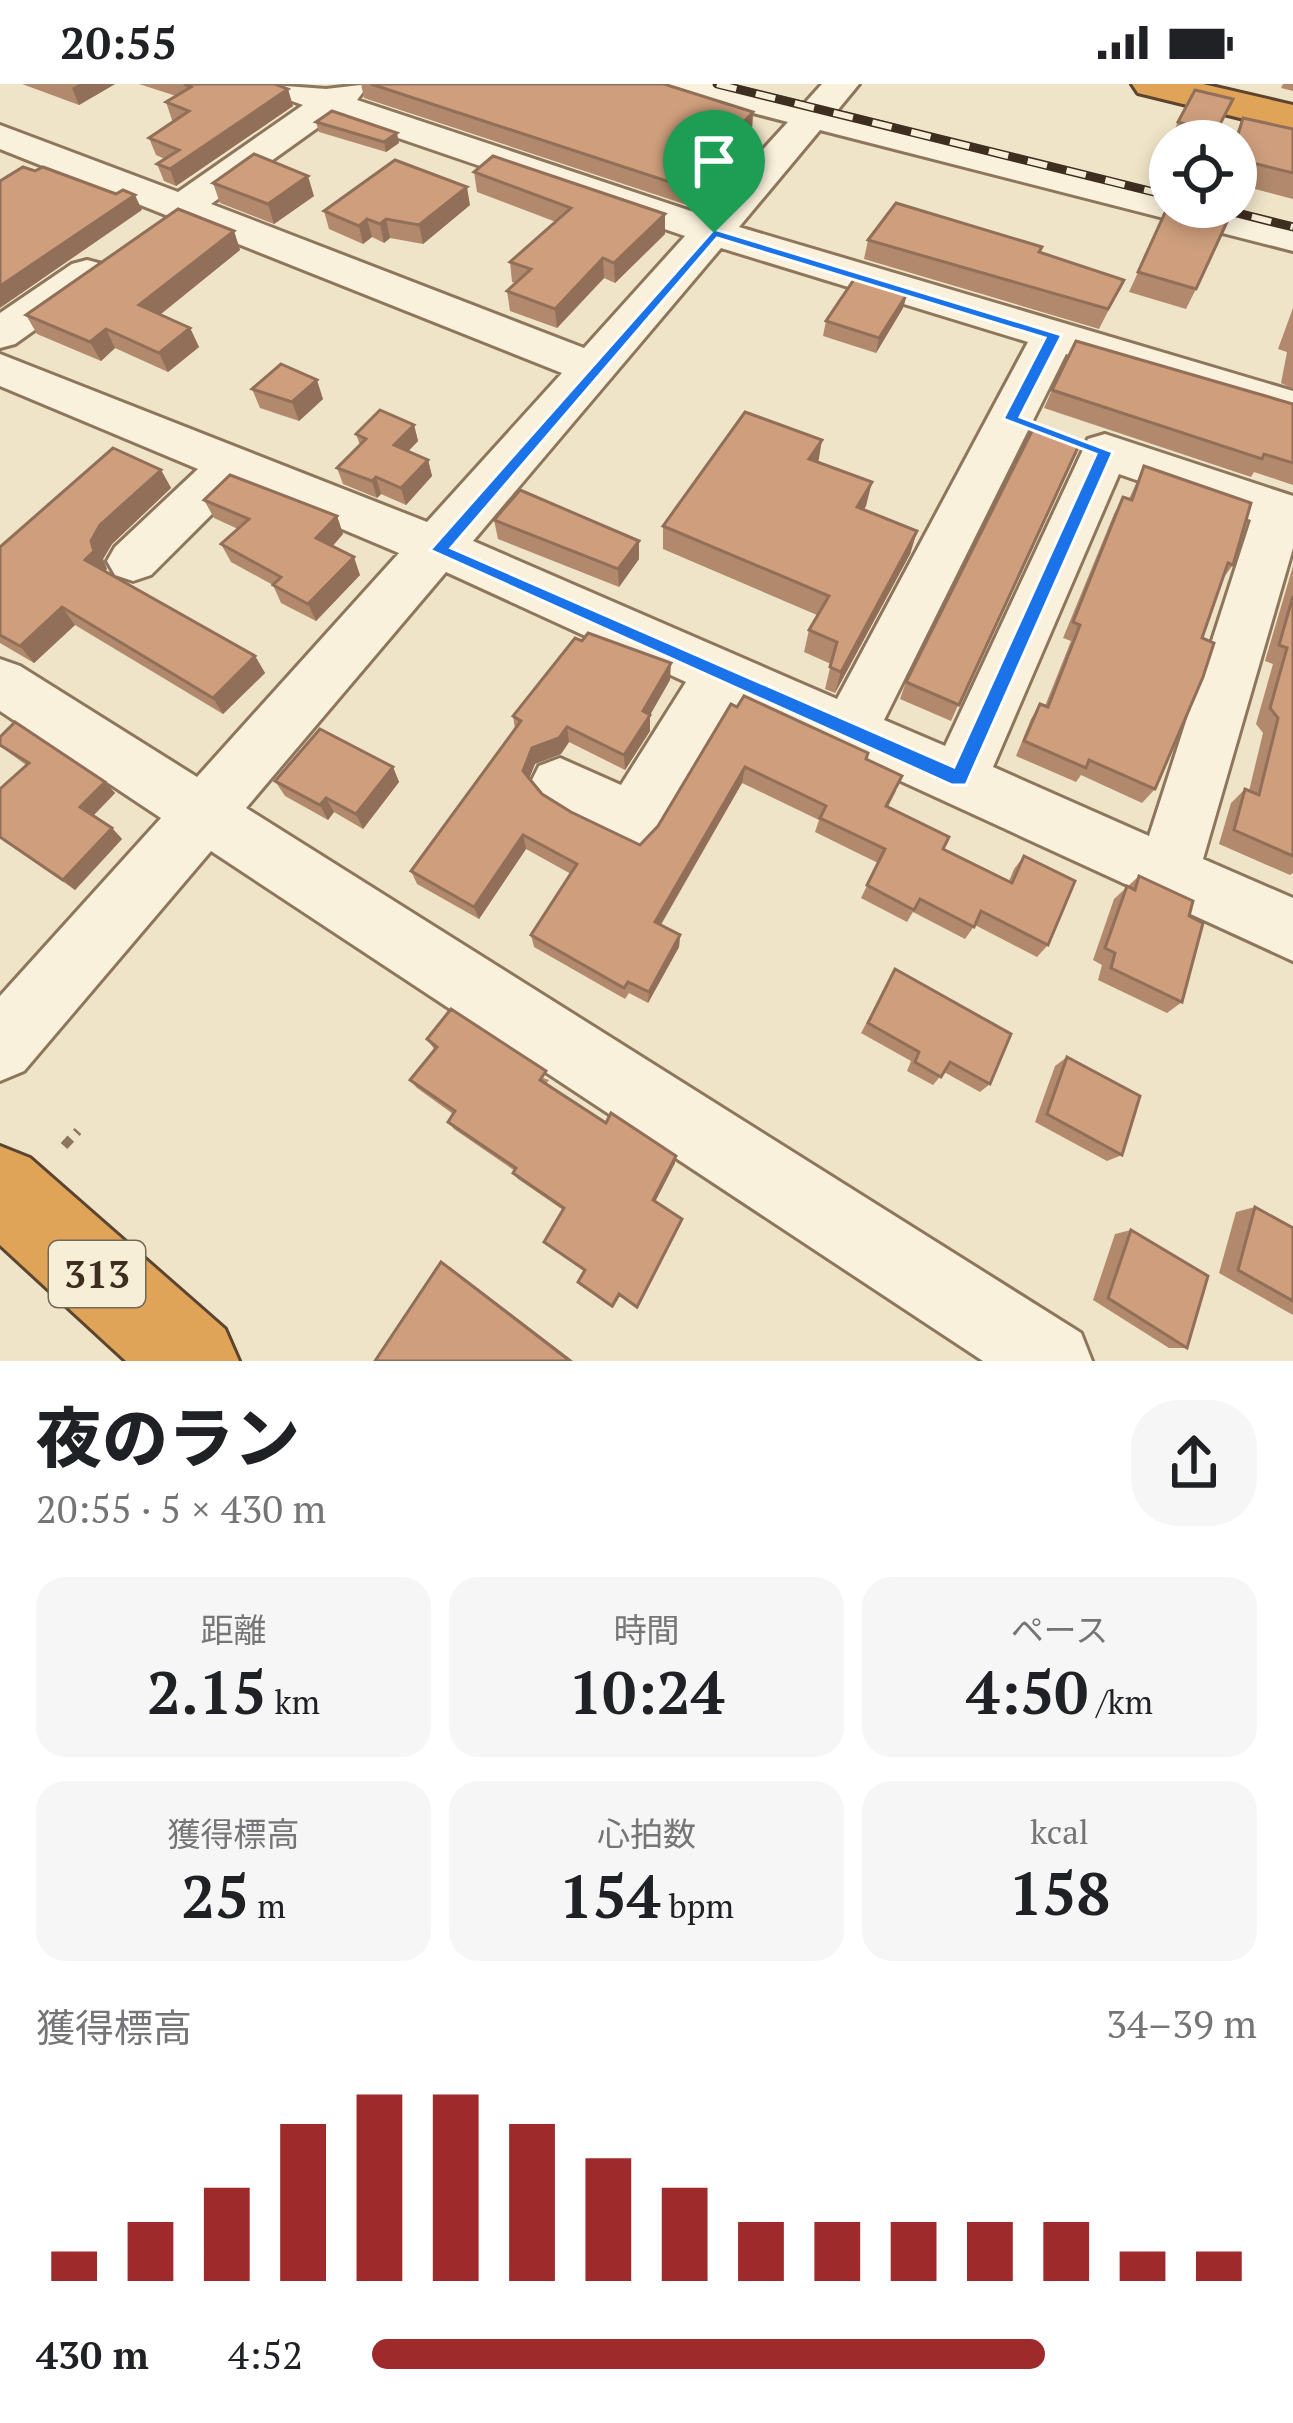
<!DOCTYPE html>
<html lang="ja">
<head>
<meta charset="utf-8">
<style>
  body { margin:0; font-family:"PT Serif","Noto Sans JP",serif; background:#f6f6f6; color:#202124; height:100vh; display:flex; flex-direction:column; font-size:45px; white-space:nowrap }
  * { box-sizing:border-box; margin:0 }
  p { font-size:39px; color:#757577 }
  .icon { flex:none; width:66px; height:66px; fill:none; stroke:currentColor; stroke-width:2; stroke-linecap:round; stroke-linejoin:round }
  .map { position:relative; height:1277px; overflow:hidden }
  .details { display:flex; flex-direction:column; background:#fff; flex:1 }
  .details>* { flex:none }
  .controls { position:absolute; left:1149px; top:36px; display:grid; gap:24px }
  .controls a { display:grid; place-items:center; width:108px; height:108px; border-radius:50%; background:#fff; box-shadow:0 6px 18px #0003; font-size:60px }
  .pin { position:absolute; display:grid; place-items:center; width:102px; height:102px; color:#fff; margin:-123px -51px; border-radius:50% 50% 50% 0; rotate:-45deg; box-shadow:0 0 12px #0007 }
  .pin .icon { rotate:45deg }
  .round { display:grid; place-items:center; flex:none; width:126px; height:126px; border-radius:48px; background:#f6f6f6 }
  .head { display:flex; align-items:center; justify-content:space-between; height:204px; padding:0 36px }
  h1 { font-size:66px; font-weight:800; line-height:90px }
  .figures { display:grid; grid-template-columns:repeat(3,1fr); gap:18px; height:204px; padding:12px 36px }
  .figures div { display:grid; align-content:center; border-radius:30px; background:#f6f6f6; text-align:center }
  .figures b { font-size:60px; font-weight:800 }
  .figures small { font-size:33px; font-weight:400 }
  .figures p { font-size:33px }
  .chart { height:336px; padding:24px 36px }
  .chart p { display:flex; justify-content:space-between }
  .chart svg { width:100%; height:216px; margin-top:12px; stroke:#9e2a2b; stroke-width:6 }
  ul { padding:0 36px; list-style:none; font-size:39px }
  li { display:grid; grid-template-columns:192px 144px 1fr; align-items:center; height:90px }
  li i { height:30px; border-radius:15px; background:#9e2a2b }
  .status { display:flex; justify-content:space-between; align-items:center; height:84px; padding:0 60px; background:#fff; direction:ltr }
  .status svg { height:33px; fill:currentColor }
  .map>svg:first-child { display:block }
</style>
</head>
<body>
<div class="status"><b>20:55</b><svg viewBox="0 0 49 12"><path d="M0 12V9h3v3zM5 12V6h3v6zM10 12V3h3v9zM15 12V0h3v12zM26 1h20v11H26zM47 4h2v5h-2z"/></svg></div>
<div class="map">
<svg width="1293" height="1277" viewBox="0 0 1293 1277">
  <rect width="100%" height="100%" fill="#f0e4c8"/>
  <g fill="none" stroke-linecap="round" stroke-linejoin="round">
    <!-- minor casing -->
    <g stroke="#8d765c" stroke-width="6">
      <g id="minor">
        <path d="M258 0 326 5 369 0 357 16 703 131 788 38 668 7 662 0H722L804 20 822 0H859L836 28 1170 112V123H1214L1293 143V167L820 46 739 143 1293 307V339L1066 270 884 636 945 662 1088 355 1105 350 1293 412V464L1203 775 1293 814V877L733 620 654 754 633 762C599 749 546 733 530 700L539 682 560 674 621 701 686 598 446 488 246 724 1081 1249 1092 1277H983L211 767 24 987 0 997V912L161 734 0 627V575L20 582 197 693 399 469 240 402 151 491 133 497 115 491 107 477 115 463 198 385 0 302V270L427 438 562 289 0 65V41L178 108 303 21 264 7ZM334 32 685 152 584 264 211 120ZM721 164 1028 258 837 615 473 457ZM1119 390 1251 436 1149 752 993 683Z"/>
        <polygon points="87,176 102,180 108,189 102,198 15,260 0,264 0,229 72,180"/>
      </g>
    </g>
    <!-- highway casing -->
    <g stroke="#5b4430" stroke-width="6">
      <g id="highway">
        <polygon points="1132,0 1203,0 1293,21 1293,47 1138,9"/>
        <polygon points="0,1062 30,1074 225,1245 239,1277 126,1277 0,1161"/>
      </g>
    </g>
    <!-- path -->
    <polyline stroke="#8d765c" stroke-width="9" stroke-dasharray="10 8" stroke-linecap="butt" points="64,1062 78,1047"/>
    <!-- minor -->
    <use href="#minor" fill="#faf1dc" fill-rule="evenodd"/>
    <!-- highway -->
    <use href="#highway" fill="#e0a458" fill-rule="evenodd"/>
    <!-- rail casing -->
    <g stroke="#3d2e20" stroke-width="9">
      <g id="rail">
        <polyline points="717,0 1170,112"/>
        <polyline points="1213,123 1293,143"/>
      </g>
    </g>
    <!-- rail -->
    <use href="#rail" stroke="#f7eed8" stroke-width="6" stroke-dasharray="20" stroke-linecap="butt"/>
  </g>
  <!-- wall -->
  <g fill="#b2896c">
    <polygon points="22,0 115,0 79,21"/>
    <polygon points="139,0 275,0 293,22 176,102 164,97 157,80 165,75 156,71 149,54 175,37 172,36 166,18 176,12"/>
    <polygon points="361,0 664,0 753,28 752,45 730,69 729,81 690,122 364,14"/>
    <polygon points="1283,0 1293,0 1293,7 1281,4"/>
    <polygon points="1233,15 1212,57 1169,58 1178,38"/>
    <polygon points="1243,34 1292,45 1293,42 1293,115 1236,100 1238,89 1236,88 1236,57 1233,57"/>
    <polygon points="316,38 399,59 386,68 319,48"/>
    <polygon points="474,88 665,150 615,199 604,194 557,244 510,227 507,207 516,199 512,198 510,178 556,138 477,108"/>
    <polygon points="213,99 314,112 274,140 220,119"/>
    <polygon points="470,121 423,160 390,154 384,159 372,153 363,160 329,145 324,127"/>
    <polygon points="1168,122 1196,205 1186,225 1129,208"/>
    <polygon points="234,147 240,166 160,231 190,244 199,263 168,288 115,264 101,277 37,250 26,231"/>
    <polygon points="868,156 1042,163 1040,169 1124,196 1099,245 864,175"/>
    <polygon points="907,210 903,224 876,269 823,252 826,237"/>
    <polygon points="1293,224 1293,305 1281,299 1287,268 1278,265"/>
    <polygon points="252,305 323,315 299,337 260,324"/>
    <polygon points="1052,306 1293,320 1293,401 1254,388 1251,393 1044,324"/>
    <polygon points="414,341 418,357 408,367 428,376 432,392 406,421 381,410 377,414 343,400 337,384 360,361 356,350"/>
    <polygon points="818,379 872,398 864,426 917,447 910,470 835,609 825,605 831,580 804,568 809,546 817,531 663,465 663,442"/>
    <polygon points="1144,382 1233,481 1221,497 1155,705 1142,719 1081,691 1076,698 1016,672 1031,635 1040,620 1045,622 1071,557 1063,554 1114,430 1123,413 1129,415"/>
    <polygon points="161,386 171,404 112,460 103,475 107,485 104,487 255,572 265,589 223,630 75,541 34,579 0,559 0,463"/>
    <polygon points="204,416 337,432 343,450 333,462 360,491 316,537 281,519 273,501 231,478 221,460 238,445 214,434"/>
    <polygon points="494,436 639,457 639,475 619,503 498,455"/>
    <polygon points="1030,464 951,637 900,615 906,598"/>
    <polygon points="1293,482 1293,789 1290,791 1219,760 1231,719 1245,705 1249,707 1263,649 1256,640 1273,580 1265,577"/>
    <polygon points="670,596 650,630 650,647 625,686 569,658 561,670 535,680 529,695 542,710 571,728 640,761 658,742 731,620 866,675 896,707 888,723 943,765 1009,797 1014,785 1024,772 1048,861 1037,873 975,841 965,855 913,828 907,838 861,814 878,779 815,748 819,736 742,699 661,841 680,851 679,863 648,919 629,909 625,915 534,863 531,851 571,790 526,765 479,835 417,800 411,787 515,645 513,632"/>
    <polygon points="0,653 105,698 115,709 93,732 112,744 122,755 75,806 0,754 0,705 26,681 0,662"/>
    <polygon points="393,683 399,698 363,745 334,728 328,736 285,712 275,697"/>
    <polygon points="1139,792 1189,832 1182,918 1167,929 1098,896 1102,881 1093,876 1114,815"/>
    <polygon points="895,885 990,1000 980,1008 944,988 933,1001 907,987 911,977 861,949"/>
    <polygon points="427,955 549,996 546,1000 606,1039 675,1079 655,1117 681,1139 637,1225 620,1212 613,1224 580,1201 578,1198 584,1187 544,1158 563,1126 518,1095 513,1089 515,1087 454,1045 448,1038 453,1030 417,1004 410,996 434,965"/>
    <polygon points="1067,973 1122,1071 1107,1077 1035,1038 1055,982"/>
    <polygon points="1255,1123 1293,1144 1293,1231 1219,1189 1236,1128"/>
    <polygon points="1131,1146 1187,1264 1169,1264 1093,1216 1115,1150"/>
  </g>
  <!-- shaded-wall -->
  <g fill="#916f58">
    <polygon points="79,0 115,0 79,21 72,4"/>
    <polygon points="288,5 293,22 176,102 170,85"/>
    <polygon points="753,28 752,45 730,69 729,81 690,122 691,105 723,61"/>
    <polygon points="397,49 399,59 386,68 384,58"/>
    <polygon points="308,92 314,112 274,140 268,120"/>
    <polygon points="467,103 470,121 423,160 419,141"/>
    <polygon points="135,111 142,126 0,224 0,202"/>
    <polygon points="665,130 665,150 615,199 614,179"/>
    <polygon points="367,135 372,153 363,160 359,142"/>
    <polygon points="386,135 390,154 384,159 380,140"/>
    <polygon points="234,147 240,166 148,240 139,221"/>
    <polygon points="603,174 604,194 557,244 555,225"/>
    <polygon points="907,210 903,224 876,269 879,254"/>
    <polygon points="190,244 199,263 168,288 159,269"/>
    <polygon points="106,245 115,264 101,277 90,258"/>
    <polygon points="317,296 323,315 299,337 292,318"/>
    <polygon points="414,341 418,357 398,378 394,361"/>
    <polygon points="822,356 818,380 809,375"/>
    <polygon points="428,376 432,392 406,421 401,404"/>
    <polygon points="161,386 171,404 112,460 103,475 107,485 97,494 85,476 91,457 100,441"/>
    <polygon points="376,393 381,410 377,414 372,397"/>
    <polygon points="872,398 866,422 851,447 857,423"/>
    <polygon points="337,432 343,450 323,472 316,454"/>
    <polygon points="917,447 910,470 835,609 841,588"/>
    <polygon points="639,457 639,475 619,503 618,485"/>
    <polygon points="354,473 360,491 316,537 308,520"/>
    <polygon points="62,523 75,541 34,579 20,562"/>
    <polygon points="255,572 265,589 223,630 213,614"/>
    <polygon points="671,579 670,596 649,633 650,631 650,647 625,686 624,671 643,627"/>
    <polygon points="567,643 569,658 561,670 535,680 526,702 523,687 532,664"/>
    <polygon points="393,683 399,698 363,745 356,730"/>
    <polygon points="745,683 742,699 655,850 655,838"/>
    <polygon points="105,698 115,709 91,734 80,723"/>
    <polygon points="326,714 334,728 328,736 320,721"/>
    <polygon points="112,744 122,755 75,806 63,796"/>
    <polygon points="523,751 526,765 479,835 474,823"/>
    <polygon points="680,851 679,863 648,919 649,908"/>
    <polygon points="676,1072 675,1079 653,1122 653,1116"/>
    <polygon points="441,1178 450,1183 573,1277 570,1277"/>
  </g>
  <!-- building -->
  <g fill="#cf9f7d" stroke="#916f58" stroke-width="3">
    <polygon points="184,0 275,0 288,5 170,85 157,80 179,66 149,54 189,27 166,18 191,3"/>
    <polygon points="371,0 664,0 753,28 723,61 730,64 691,105"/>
    <polygon points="1195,6 1233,15 1216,48 1178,38"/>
    <polygon points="332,27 397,49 384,58 316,38"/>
    <polygon points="1243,34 1293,45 1293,89 1245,77 1249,67 1236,64 1236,57"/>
    <polygon points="254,70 308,92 268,120 213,99"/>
    <polygon points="493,72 665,130 614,179 603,174 555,225 507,207 531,185 510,178 571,124 474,88"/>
    <polygon points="395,76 467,103 419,141 386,135 380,140 367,135 359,142 324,127"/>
    <polygon points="23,83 35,87 43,83 116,110 123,106 135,111 0,202 0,97"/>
    <polygon points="896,119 1042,163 1039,168 1124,196 1108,225 868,156"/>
    <polygon points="1168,122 1227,138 1196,205 1138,188"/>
    <polygon points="178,125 234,147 139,221 190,244 159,269 106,245 90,258 26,231"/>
    <polygon points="855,194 907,210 879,254 826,237"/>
    <polygon points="1076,257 1293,320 1293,379 1264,370 1262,375 1052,306"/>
    <polygon points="281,280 317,296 292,318 252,305"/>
    <polygon points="380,326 414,341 394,361 428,376 401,404 376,393 372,397 337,384 366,355 356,350"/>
    <polygon points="745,328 822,356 809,375 872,398 857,423 917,447 841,588 830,583 837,558 809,546 829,512 663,442"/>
    <polygon points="1034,343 1080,359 959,621 906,598"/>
    <polygon points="113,364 161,386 100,441 91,457 94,467 85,476 255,572 213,614 62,523 20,562 0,551 0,463"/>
    <polygon points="1144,382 1251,419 1233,481 1228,479 1202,554 1214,559 1203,593 1155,705 1089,676 1086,684 1024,657 1040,620 1048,623 1080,541 1073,538 1123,413 1132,416"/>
    <polygon points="230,391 337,432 316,454 354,473 308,520 273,501 281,493 221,460 249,435 204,416"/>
    <polygon points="520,406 639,457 618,485 494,436"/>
    <polygon points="1293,512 1293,772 1234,746 1245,705 1259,711 1278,634 1270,624 1287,564 1279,561"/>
    <polygon points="588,549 671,579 643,627 650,631 624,671 567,643 559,654 532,664 523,687 542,710 571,728 640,761 658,742 731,620 737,623 744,612 868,669 866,675 902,692 886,722 949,753 943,765 1012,799 1024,772 1075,797 1048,861 981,827 974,843 920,815 914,826 867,801 885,765 820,734 826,722 745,683 655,838 680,851 649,908 628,898 624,904 531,851 577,780 523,751 474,823 411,787 521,637 513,632 575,554 582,557"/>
    <polygon points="15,638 105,698 80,723 112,744 63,796 0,753 0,705 29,679 0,661 0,653"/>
    <polygon points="320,645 393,683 356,730 326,714 320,721 275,697"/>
    <polygon points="1139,792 1193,817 1189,832 1203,839 1182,918 1111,884 1115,869 1105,864 1127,802 1135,806"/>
    <polygon points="895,885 1011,950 990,1000 950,978 941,993 915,978 919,968 868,939"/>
    <polygon points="451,925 546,987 540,996 606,1039 611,1029 676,1072 653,1116 682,1135 637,1223 619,1210 612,1222 578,1198 585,1186 544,1158 564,1124 513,1089 516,1084 448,1038 455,1027 410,996 437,963 427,955"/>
    <polygon points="1067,973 1140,1012 1122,1071 1047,1030"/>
    <polygon points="1255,1123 1293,1144 1293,1217 1238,1186"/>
    <polygon points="1131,1146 1208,1192 1187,1264 1108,1214"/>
    <polygon points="441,1178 570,1277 375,1277"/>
  </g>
  <!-- route -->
  <path fill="#1a73e8" stroke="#fff" stroke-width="3" fill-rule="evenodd" d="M714 145 1062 251 1020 333 1113 368 966 701H952L430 466ZM717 154 1045 254 1003 335 1096 370 954 683 451 464Z"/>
  <g text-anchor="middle" stroke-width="12" stroke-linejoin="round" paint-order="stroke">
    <!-- shield labels -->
    <rect fill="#f7eed8" stroke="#756857" stroke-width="3" x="49" y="1157" width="96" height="66" rx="9"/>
    <g font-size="39" font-weight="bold" fill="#3d2e20">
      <text x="97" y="1204">313</text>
    </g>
  </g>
</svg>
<div class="controls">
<a><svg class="icon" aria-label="locate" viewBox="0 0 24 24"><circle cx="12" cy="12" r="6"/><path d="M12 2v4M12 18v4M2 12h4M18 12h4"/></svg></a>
</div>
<div class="pin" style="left:714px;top:149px;background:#1e9e55"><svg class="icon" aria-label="arrive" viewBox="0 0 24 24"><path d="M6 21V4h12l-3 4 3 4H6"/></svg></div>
</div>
<section class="details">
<div class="head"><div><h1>夜のラン</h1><p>20:55 · 5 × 430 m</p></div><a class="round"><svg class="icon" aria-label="share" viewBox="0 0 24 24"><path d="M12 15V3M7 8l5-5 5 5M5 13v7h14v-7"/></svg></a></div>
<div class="figures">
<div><p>距離</p><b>2.15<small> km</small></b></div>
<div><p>時間</p><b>10:24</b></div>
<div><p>ペース</p><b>4:50<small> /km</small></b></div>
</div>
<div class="figures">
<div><p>獲得標高</p><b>25<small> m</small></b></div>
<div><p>心拍数</p><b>154<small> bpm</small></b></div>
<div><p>kcal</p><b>158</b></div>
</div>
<div class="chart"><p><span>獲得標高</span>34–39 m</p>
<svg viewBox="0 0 160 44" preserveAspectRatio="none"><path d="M5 44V38M15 44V32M25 44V25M35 44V12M45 44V6M55 44V6M65 44V12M75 44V19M85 44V25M95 44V32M105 44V32M115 44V32M125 44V32M135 44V32M145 44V38M155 44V38"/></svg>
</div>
<ul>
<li><b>430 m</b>4:52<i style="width:76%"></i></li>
</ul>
</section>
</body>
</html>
